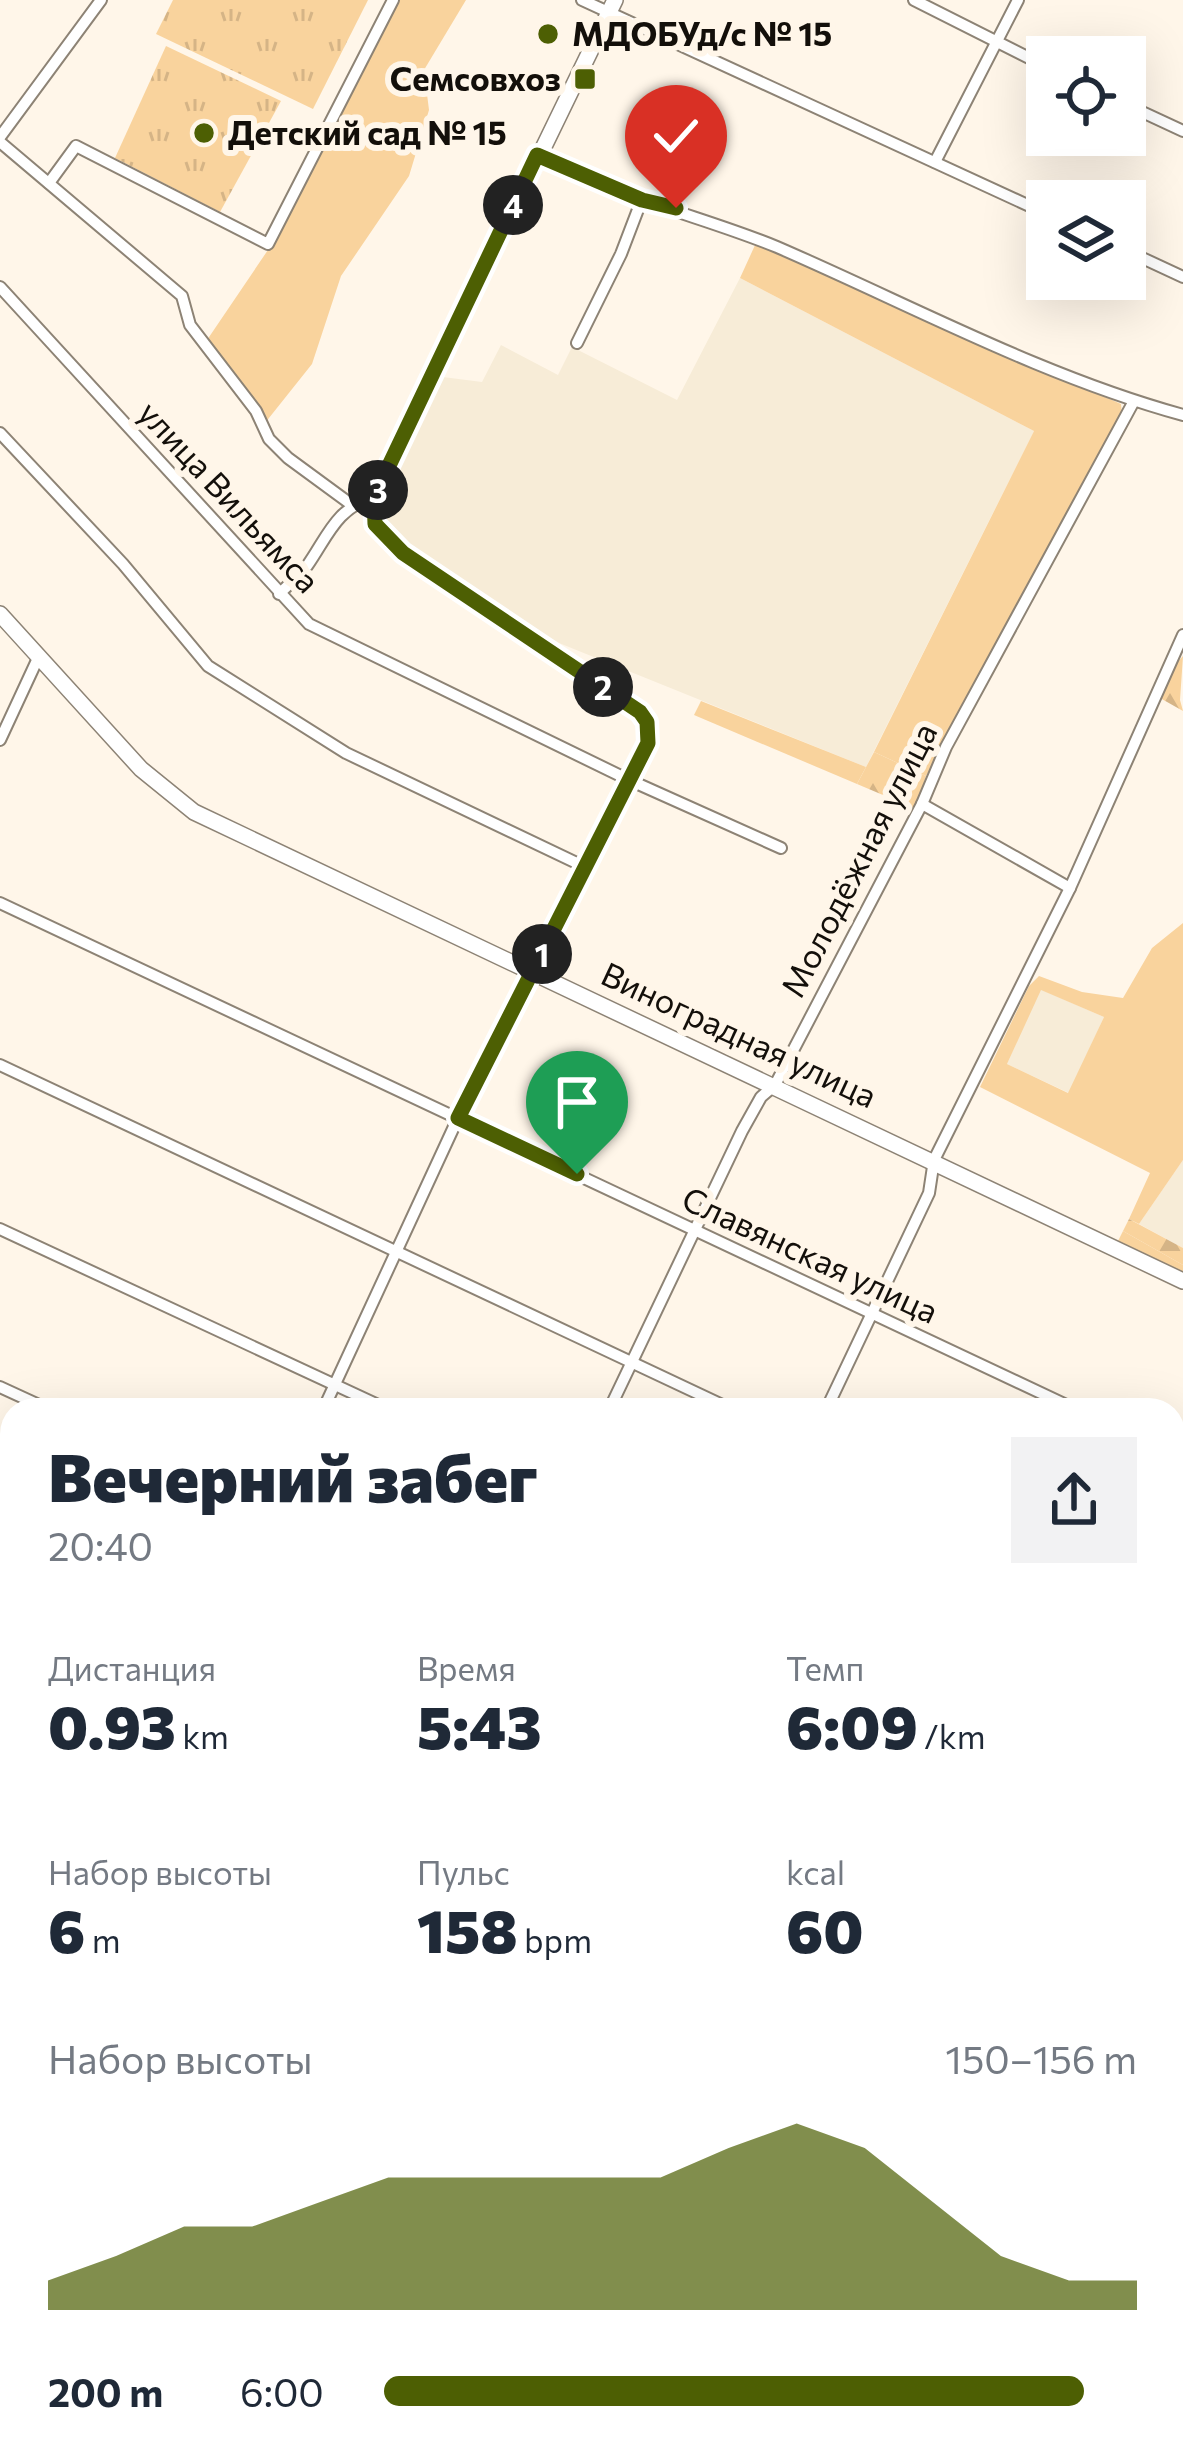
<!DOCTYPE html>
<html lang="ru">
<head>
<meta charset="utf-8">
<style>
  body { margin:0; font-family:Commissioner,sans-serif; background:#f2f2f3; color:#1f2937; height:100vh; display:flex; flex-direction:column; font-size:45px; white-space:nowrap }
  * { box-sizing:border-box; margin:0 }
  p { font-size:39px; color:#747a83 }
  .icon { flex:none; width:66px; height:66px; fill:none; stroke:currentColor; stroke-width:2; stroke-linecap:round; stroke-linejoin:round }
  .map { position:relative; flex:1; overflow:hidden }
  .sheet { position:absolute; left:0px; top:1398px; width:1185px; height:1062px; display:flex; flex-direction:column; background:#fff; border-radius:36px 36px 0 0; box-shadow:0 12px 48px #0002 }
  .sheet>* { flex:none }
  .buttons { position:absolute; left:1026px; top:36px; display:grid; gap:24px }
  .buttons a { display:grid; place-items:center; width:120px; height:120px; border-radius:0px; background:#fff; box-shadow:0 12px 48px #0002; font-size:60px }
  .pin { position:absolute; display:grid; place-items:center; width:102px; height:102px; color:#fff; margin:-123px -51px; border-radius:50% 50% 50% 0; rotate:-45deg; box-shadow:0 0 12px #0007 }
  .pin .icon { rotate:45deg }
  .km { position:absolute; width:60px; height:60px; margin:-30px; border-radius:50%; background:#222; color:#fff; font-size:33px; line-height:60px; text-align:center }
  .round { display:grid; place-items:center; flex:none; width:126px; height:126px; border-radius:0px; background:#f2f2f3 }
  .overview { display:flex; align-items:center; justify-content:space-between; height:204px; padding:0 48px }
  h1 { font-size:66px; font-weight:800; line-height:90px }
  .figures { display:grid; grid-template-columns:repeat(3,1fr); gap:18px; height:204px; padding:12px 48px }
  .figures div { display:grid; align-content:center }
  .figures b { font-size:60px; font-weight:800 }
  .figures small { font-size:33px; font-weight:400 }
  .figures p { font-size:33px }
  .chart { height:336px; padding:24px 48px }
  .chart p { display:flex; justify-content:space-between }
  .chart svg { width:100%; height:216px; margin-top:12px; fill:#4d5f03; opacity:.7 }
  ul { padding:0 48px; list-style:none; font-size:39px }
  li { display:grid; grid-template-columns:192px 144px 1fr; align-items:center; height:90px }
  li i { height:30px; border-radius:15px; background:#4d5f03 }
  .map>svg:first-child { display:block }
</style>
</head>
<body>
<div class="map">
<svg width="1183" height="2460" viewBox="0 0 1183 2460">
  <defs>
    <pattern id="forest-firs" width="22" height="20" patternUnits="userSpaceOnUse" patternTransform="scale(3)"><rect width="22" height="20" fill="#f9d39d"/><path d="M5 1l3.5 6h-7zM16 11l3.5 6h-7z" fill="#d5b486"/></pattern>
    <pattern id="park-tufts" width="24" height="20" patternUnits="userSpaceOnUse" patternTransform="scale(3)"><rect width="24" height="20" fill="#f9d39d"/><path d="M3 7l-1-3M5 7V3M7 7l1-3M15 17l-1-3M17 17v-4M19 17l1-3" fill="none" stroke="#d5b486"/></pattern>
  </defs>
  <rect width="100%" height="100%" fill="#fff6e9"/>
  <!-- industrial -->
  <g fill="#f7ecd7">
    <polygon points="740,278 1034,431 866,767 559,643 508,615 407,547 391,530 384,514 382,496 435,376 482,382 501,345 558,375 572,347 677,400"/>
    <polygon points="1040,989 1104,1017 1069,1093 1007,1064"/>
    <polygon points="1183,1160 1183,1248 1139,1224"/>
  </g>
  <!-- green -->
  <g fill="#f9d39d" fill-rule="evenodd">
    <polygon points="396,0 466,0 424,70 429,110 409,176 341,276 312,364 265,423 205,343 272,244"/>
    <polygon points="756,243 1121,404 1122,415 926,776 874,752 1034,431 740,278"/>
    <polygon points="701,701 866,767 857,784 694,715"/>
    <path d="M1183 923V1160L1139 1224 1129 1219 1150 1173 980 1087 1029 986 1039 976 1082 992 1123 998 1152 948ZM1041 990 1104 1017 1068 1093 1007 1064Z"/>
    <polygon points="1123,1231 1183,1265 1183,1272 1117,1243"/>
    <polygon points="1183,1535 1183,1886 1173,1881 1173,1555"/>
    <polygon points="756,2448 989,2448 979,2460 772,2460"/>
    <polygon points="1055,2448 1162,2448 1156,2460 1077,2460"/>
  </g>
  <!-- forest -->
  <g fill="url(#forest-firs)">
    <polygon points="1183,656 1180,700 1183,711 1160,698 1174,666"/>
    <polygon points="874,752 926,776 916,809 857,784"/>
    <polygon points="1129,1219 1183,1248 1183,1265 1123,1231"/>
    <polygon points="0,2432 12,2438 12,2448 34,2448 60,2460 14,2460 0,2453"/>
  </g>
  <!-- park -->
  <g fill="url(#park-tufts)">
    <polygon points="173,0 368,0 313,109 156,34"/>
    <polygon points="166,46 281,101 220,212 115,158"/>
  </g>
  <g fill="none" stroke-linecap="round" stroke-linejoin="round">
    <!-- stream -->
    <g stroke="#3796ac" stroke-width="3">
      <polyline points="1173,1542 1183,1522"/>
      <polyline points="705,2460 713,2448"/>
    </g>
    <!-- street casing -->
    <g stroke="#8d8375" stroke-width="14">
      <g id="street">
        <polyline points="582,0 1047,214"/>
        <polyline points="914,0 1047,67"/>
        <polyline points="1125,104 1183,131"/>
        <polyline points="0,137 101,0"/>
        <polyline points="0,142 182,296 190,325 256,411 269,439 288,458 352,505"/>
        <path d="M537 155C571 169 604 186 638 198 684 215 731 228 777 247 911 305 1041 376 1183 415"/>
        <polyline points="935,162 1018,0"/>
        <polyline points="49,183 76,146 268,244 393,0"/>
        <polyline points="1125,250 1183,277"/>
        <polyline points="0,287 309,624 627,779 781,848"/>
        <polyline points="577,343 621,254 642,199"/>
        <polyline points="0,433 123,564 208,666 346,753 583,866"/>
        <path d="M279 594C288 585 299 576 307 566 328 536 336 508 374 497"/>
        <polyline points="0,740 39,656"/>
        <polyline points="922,804 1070,888"/>
        <polyline points="0,903 1077,1410"/>
        <polyline points="0,1065 733,1410"/>
        <polyline points="0,1229 389,1410"/>
        <polyline points="0,1387 50,1410"/>
        <polyline points="323,1410 458,1118 534,972"/>
        <polyline points="609,1410 742,1131 761,1097 775,1085 922,804 946,747 1134,401"/>
        <polyline points="826,1410 929,1193 934,1160 1070,888 1183,635"/>
        <polyline points="1173,1455 1183,1460"/>
        <polyline points="1173,1501 1183,1482"/>
        <polyline points="0,1546 12,1552"/>
        <polyline points="0,1708 12,1714"/>
        <polyline points="0,1863 12,1868"/>
        <polyline points="0,2023 12,2028"/>
        <polyline points="0,2096 12,2068"/>
        <polyline points="0,2186 12,2192"/>
        <polyline points="0,2346 12,2351"/>
      </g>
    </g>
    <!-- secondary casing -->
    <g stroke="#8d8375" stroke-width="18">
      <g id="secondary">
        <polyline points="0,614 141,769 194,812 1183,1281"/>
        <polyline points="534,972 583,866 648,743 647,723 630,705 403,553 375,524 374,497 615,0"/>
      </g>
    </g>
    <!-- street -->
    <use href="#street" stroke="#fff" stroke-width="10"/>
    <!-- secondary -->
    <use href="#secondary" stroke="#fff" stroke-width="15"/>
  </g>
  <g fill="none" stroke-linecap="round" stroke-linejoin="round">
    <!-- route casing -->
    <g stroke="#fff" stroke-width="24">
      <polyline id="route" points="577,1174 458,1118 648,743 647,722 640,712 403,553 375,524 374,497 537,155 642,200 676,208"/>
    </g>
    <!-- route -->
    <use href="#route" stroke="#4d5f03" stroke-width="15"/>
  </g>
  <!-- markers -->
  <g fill="#4d5f03" stroke="#fff6e9" stroke-width="4.5">
    <circle cx="548" cy="34" r="12"/>
    <rect x="573" y="67" width="24" height="24" rx="6"/>
    <circle cx="204" cy="133" r="12"/>
  </g>
  <g text-anchor="middle" stroke-width="12" stroke-linejoin="round" paint-order="stroke">
    <!-- poi labels -->
    <g font-size="33" font-weight="bold" fill="#130f0a" stroke="#fff6e9" text-anchor="start">
      <text x="572" y="46">МДОБУд/с № 15</text>
      <text x="561" y="91" text-anchor="end">Семсовхоз</text>
      <text x="228" y="145">Детский сад № 15</text>
    </g>
    <!-- street labels -->
    <g font-size="33" fill="#130f0a" stroke="#fff6e9">
      <text transform="translate(229 497) rotate(47)" y="12">улица Вильямса</text>
      <text transform="translate(859 860) rotate(-63)" y="12">Молодёжная улица</text>
      <text transform="translate(739 1035) rotate(25)" y="12">Виноградная улица</text>
      <text transform="translate(810 1255) rotate(25)" y="12">Славянская улица</text>
    </g>
  </g>
</svg>
<div class="buttons">
<a><svg class="icon" aria-label="locate" viewBox="0 0 24 24"><circle cx="12" cy="12" r="6"/><path d="M12 2v4M12 18v4M2 12h4M18 12h4"/></svg></a>
<a><svg class="icon" aria-label="layers" viewBox="0 0 24 24"><path d="M12 4l9 5-9 5-9-5zM3 14l9 5 9-5"/></svg></a>
</div>
<div class="pin" style="left:577px;top:1174px;background:#1e9e55"><svg class="icon" aria-label="arrive" viewBox="0 0 24 24"><path d="M6 21V4h12l-3 4 3 4H6"/></svg></div>
<div class="pin" style="left:676px;top:208px;background:#d93025"><svg class="icon" aria-label="check" viewBox="0 0 24 24"><path d="M5 12l5 5 9-10"/></svg></div>
<b class="km" style="left:542px;top:954px">1</b>
<b class="km" style="left:603px;top:687px">2</b>
<b class="km" style="left:378px;top:490px">3</b>
<b class="km" style="left:513px;top:205px">4</b>
<section class="sheet">
<div class="overview"><div><h1>Вечерний забег</h1><p>20:40</p></div><a class="round"><svg class="icon" aria-label="share" viewBox="0 0 24 24"><path d="M12 15V3M7 8l5-5 5 5M5 13v7h14v-7"/></svg></a></div>
<div class="figures">
<div><p>Дистанция</p><b>0.93<small> km</small></b></div>
<div><p>Время</p><b>5:43</b></div>
<div><p>Темп</p><b>6:09<small> /km</small></b></div>
</div>
<div class="figures">
<div><p>Набор высоты</p><b>6<small> m</small></b></div>
<div><p>Пульс</p><b>158<small> bpm</small></b></div>
<div><p>kcal</p><b>60</b></div>
</div>
<div class="chart"><p><span>Набор высоты</span>150–156 m</p>
<svg viewBox="0 0 160 44" preserveAspectRatio="none"><path d="M0 44V38L10 33L20 27L30 27L40 22L50 17L60 17L70 17L80 17L90 17L100 11L110 6L120 11L130 22L140 33L150 38L160 38V44z"/></svg>
</div>
<ul>
<li><b>200 m</b>6:00<i style="width:93%"></i></li>
</ul>
</section>
</div>
</body>
</html>
